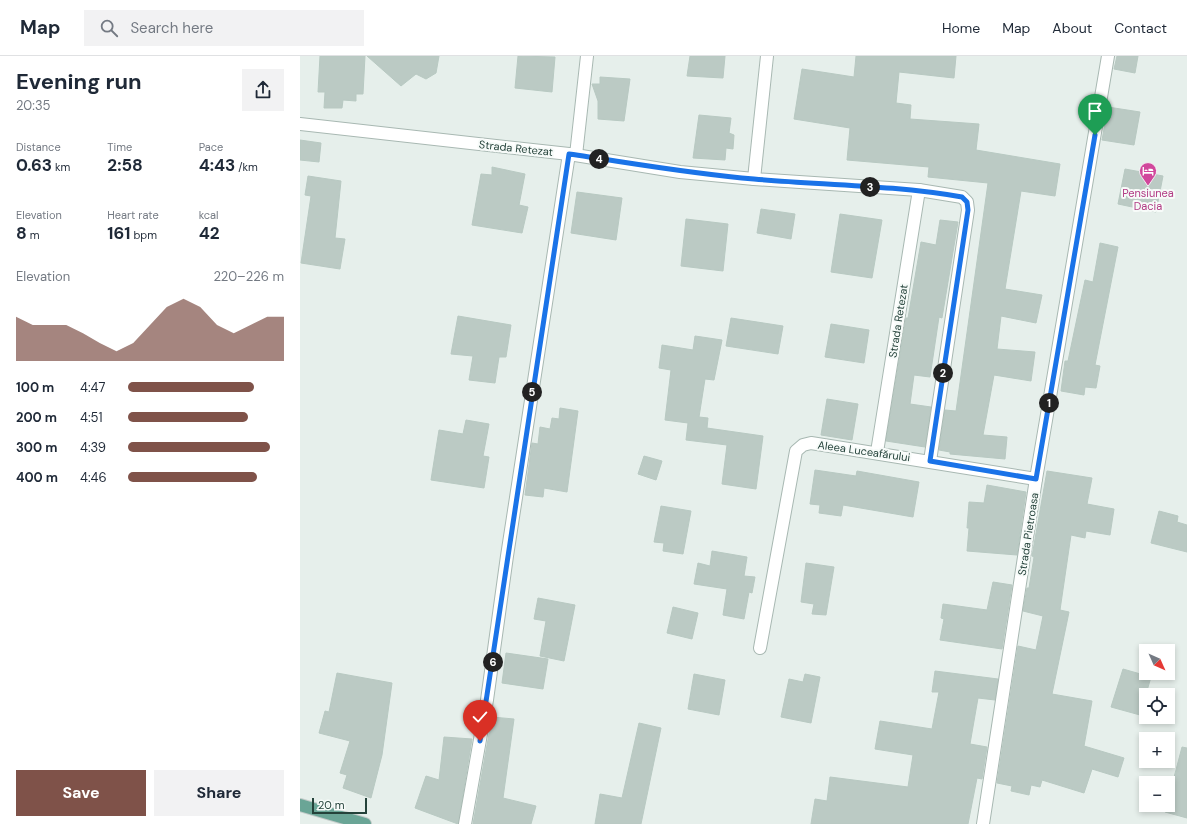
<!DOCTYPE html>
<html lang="en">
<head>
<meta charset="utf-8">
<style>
  body { margin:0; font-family:"DM Sans",sans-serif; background:#f2f2f3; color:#1f2937; height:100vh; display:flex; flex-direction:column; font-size:15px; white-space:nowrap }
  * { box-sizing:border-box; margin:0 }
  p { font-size:13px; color:#747a83 }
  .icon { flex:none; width:22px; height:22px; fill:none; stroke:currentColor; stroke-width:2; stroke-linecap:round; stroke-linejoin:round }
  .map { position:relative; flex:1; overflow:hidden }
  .details { display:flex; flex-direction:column; background:#fff; width:300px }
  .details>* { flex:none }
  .needle { width:26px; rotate:135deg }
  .tools { position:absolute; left:839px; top:588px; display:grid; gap:8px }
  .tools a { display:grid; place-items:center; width:36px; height:36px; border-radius:0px; background:#fff; box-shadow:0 2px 6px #0003; font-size:20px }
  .scale { position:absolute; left:12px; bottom:10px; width:55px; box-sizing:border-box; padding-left:4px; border:2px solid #24423a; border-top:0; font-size:11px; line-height:14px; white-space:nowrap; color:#24423a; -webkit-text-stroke:3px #f7fbf9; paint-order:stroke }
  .pin { position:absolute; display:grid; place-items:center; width:34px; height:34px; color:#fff; margin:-41px -17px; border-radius:50% 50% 50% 0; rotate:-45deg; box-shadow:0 0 4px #0007 }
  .pin .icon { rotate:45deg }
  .km { position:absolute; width:20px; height:20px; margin:-10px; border-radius:50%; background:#222; color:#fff; font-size:11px; line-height:20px; text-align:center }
  .round { display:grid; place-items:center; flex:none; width:42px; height:42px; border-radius:0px; background:#f2f2f3 }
  .headline { display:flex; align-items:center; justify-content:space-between; height:68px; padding:0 16px }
  h1 { font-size:22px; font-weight:700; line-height:30px }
  .figures { display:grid; grid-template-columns:repeat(3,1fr); gap:6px; height:68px; padding:4px 16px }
  .figures div { display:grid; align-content:center }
  .figures b { font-size:17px; font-weight:700 }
  .figures small { font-size:11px; font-weight:400 }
  .figures p { font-size:11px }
  .chart { height:112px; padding:8px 16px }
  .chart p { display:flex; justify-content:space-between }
  .chart svg { width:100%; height:72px; margin-top:4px; fill:#7f5249; opacity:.7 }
  .cta { display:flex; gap:8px; margin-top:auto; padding:8px 16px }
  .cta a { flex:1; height:46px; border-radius:0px; background:#7f5249; color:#fff; font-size:16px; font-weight:700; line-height:46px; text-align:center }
  .cta a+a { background:#f2f2f3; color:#1f2937 }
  ul { padding:0 16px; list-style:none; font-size:13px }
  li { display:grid; grid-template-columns:64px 48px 1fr; align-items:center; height:30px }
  li i { height:10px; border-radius:5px; background:#7f5249 }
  header { display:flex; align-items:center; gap:24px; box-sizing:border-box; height:56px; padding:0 20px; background:#fff; border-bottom:1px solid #e0e1e3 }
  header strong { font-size:19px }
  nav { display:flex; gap:22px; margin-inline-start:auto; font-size:14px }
  .search { width:280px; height:36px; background:#f2f2f3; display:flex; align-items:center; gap:10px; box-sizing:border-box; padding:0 14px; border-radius:0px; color:#747a83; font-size:15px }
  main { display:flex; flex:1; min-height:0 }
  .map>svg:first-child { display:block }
</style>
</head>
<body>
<header>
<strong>Map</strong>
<div class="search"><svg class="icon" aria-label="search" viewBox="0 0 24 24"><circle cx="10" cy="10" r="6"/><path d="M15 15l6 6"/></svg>Search here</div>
<nav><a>Home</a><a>Map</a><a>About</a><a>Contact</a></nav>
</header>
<main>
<section class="details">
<div class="headline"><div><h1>Evening run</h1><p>20:35</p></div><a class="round"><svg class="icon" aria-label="share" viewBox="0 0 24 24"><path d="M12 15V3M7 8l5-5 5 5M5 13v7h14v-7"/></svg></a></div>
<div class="figures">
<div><p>Distance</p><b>0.63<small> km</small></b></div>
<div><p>Time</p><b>2:58</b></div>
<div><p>Pace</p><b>4:43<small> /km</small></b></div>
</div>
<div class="figures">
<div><p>Elevation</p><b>8<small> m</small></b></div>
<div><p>Heart rate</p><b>161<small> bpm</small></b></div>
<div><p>kcal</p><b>42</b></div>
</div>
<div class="chart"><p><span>Elevation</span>220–226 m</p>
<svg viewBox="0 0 160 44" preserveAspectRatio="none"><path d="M0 44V17L10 22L20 22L30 22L40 27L50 33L60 38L70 33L80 22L90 11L100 6L110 11L120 22L130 27L140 22L150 17L160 17V44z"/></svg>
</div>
<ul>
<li><b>100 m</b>4:47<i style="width:81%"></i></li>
<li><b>200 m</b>4:51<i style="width:77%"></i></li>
<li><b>300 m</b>4:39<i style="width:91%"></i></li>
<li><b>400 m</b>4:46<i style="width:83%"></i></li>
</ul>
<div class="cta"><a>Save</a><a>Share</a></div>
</section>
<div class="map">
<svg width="887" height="768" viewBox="0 0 887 768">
  <rect width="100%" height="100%" fill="#e6efeb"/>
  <!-- building -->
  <g fill="#bbcac4" stroke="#b8c9c2">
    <polygon points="20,0 65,0 63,38 56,38 56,45 43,44 42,52 24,52 25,36 18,36"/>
    <polygon points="67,0 139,0 136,17 126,23 116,18 101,30"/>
    <polygon points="218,0 255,1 252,36 215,32"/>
    <polygon points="390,0 425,0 423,22 387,20"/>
    <polygon points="556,0 656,0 654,22 599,16 596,47 611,49 610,63 679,68 676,94 760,108 755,140 721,135 705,233 742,239 736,267 701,260 697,293 735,296 731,325 694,319 683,379 707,381 705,403 650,398 650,396 639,394 645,354 656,355 688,127 628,121 629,111 547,104 550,72 494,63 502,13 554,21"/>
    <polygon points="817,0 838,0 835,17 814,13"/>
    <polygon points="300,21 330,23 324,65 298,63 298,45 292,28 300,28"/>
    <polygon points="808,51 840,56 834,89 802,84"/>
    <polygon points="399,59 431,62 429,77 434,79 433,93 426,92 425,104 393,102"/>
    <polygon points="0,84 21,87 19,106 0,104"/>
    <polygon points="192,111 225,118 219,149 228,151 222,177 172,169 181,118 192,119"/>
    <polygon points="825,113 863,120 856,156 818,148"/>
    <polygon points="8,120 41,125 35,182 45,183 40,213 1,207 11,140 5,139"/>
    <polygon points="277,136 322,142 316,184 271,177"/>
    <polygon points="461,153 495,158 491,183 457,177"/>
    <polygon points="540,158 582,164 572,222 531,216"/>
    <polygon points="386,163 428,168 423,215 381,210"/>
    <polygon points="640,164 658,166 642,262 639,261 630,321 614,319 610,348 631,351 625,391 586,385 606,262 608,262 621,186 636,189"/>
    <polygon points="800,187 818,191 795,309 800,310 796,332 785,331 784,339 761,335 765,305 768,305 785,224 793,226"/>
    <polygon points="158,260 211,269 206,301 199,301 195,327 169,324 173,300 151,298"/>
    <polygon points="431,262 483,270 478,298 426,290"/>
    <polygon points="531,268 569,274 564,307 525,301"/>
    <polygon points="395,280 422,284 414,324 405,323 399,361 408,362 407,372 463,380 456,433 422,428 427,389 386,384 388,367 365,364 371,314 359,312 362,289 393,294"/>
    <polygon points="527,343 558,348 552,384 521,379"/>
    <polygon points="260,352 278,355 267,436 244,432 243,441 225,439 232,387 238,388 240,371 250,373 252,362 259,363"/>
    <polygon points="166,364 189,368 183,400 189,401 184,432 131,424 139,374 163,378"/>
    <polygon points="344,400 362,405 356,424 338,418"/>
    <polygon points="515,414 556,420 557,415 619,426 613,461 543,449 541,460 519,457 520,449 510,448"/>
    <polygon points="747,415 792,422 787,448 814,453 810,479 786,475 785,482 771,479 760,554 769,556 752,638 792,645 784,690 824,702 818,721 792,713 784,737 742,724 740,731 731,729 729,739 711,735 712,730 697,727 718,590 736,594 743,560 723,555 727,532 729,532 734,501 732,500"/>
    <polygon points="687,429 726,436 717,499 667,495 669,472 667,472 669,446 684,447"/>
    <polygon points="361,450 391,455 383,498 363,495 364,487 354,486"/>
    <polygon points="859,455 878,460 877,466 887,469 887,496 851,487"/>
    <polygon points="412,495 447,501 444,520 455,521 452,537 449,536 444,563 423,559 427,533 394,528 398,507 410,510"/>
    <polygon points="506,507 534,511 526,559 512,558 514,548 501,546"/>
    <polygon points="693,526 712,529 702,593 640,584 644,563 641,562 643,548 687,554"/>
    <polygon points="238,542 275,549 264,605 240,600 246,565 234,563"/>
    <polygon points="373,551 398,557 392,583 367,577"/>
    <polygon points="206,597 248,603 243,633 202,627"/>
    <polygon points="823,613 851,621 840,659 811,651"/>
    <polygon points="635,615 698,623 695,644 678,642 670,688 687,691 682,723 677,722 668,768 511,768 515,743 527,745 530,721 608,731 613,699 575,693 580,665 632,673 639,636 632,636"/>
    <polygon points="37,617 92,627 82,699 71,742 43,732 47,719 40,717 50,685 19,677 25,655 29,656"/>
    <polygon points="394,618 425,624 419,659 388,653"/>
    <polygon points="505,618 520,621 511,667 481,661 489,623 503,626"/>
    <polygon points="192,661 214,663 203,742 236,750 231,768 173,768"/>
    <polygon points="339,667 361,672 341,768 295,768 300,738 322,742"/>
    <polygon points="144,681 172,683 158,768 115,752 126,720 139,724"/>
    <polygon points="882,691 887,692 887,762 865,756"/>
  </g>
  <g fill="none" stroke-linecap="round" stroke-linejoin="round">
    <!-- minor casing -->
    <g stroke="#a8b8b2" stroke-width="14">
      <g id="minor">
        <polyline points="0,68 269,98 380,116 454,123 619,134 662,141 667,146 668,154 630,405"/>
        <polyline points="276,99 287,0"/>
        <polyline points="454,123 467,0"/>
        <polyline points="577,396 619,134"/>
        <polyline points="460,592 496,395 503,389 511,387 736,423"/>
        <polyline points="165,768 187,644 207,500 269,98"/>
        <polyline points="683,768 736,423 808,0"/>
      </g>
    </g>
    <!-- major casing -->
    <g stroke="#c2cac8" stroke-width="14">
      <polyline id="major" points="0,749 65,768"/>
    </g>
    <!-- minor -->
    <use href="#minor" stroke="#fff" stroke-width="12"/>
    <!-- major -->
    <use href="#major" stroke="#6aa596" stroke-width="12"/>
  </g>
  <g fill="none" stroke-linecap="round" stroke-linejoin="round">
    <!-- route casing -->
    <g stroke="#fff" stroke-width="8">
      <path id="route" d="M180 685 269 98C331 107 392 118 454 123 524 129 593 129 662 141L667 146 668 154 630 405 736 423 795 79"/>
    </g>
    <!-- route -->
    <use href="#route" stroke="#1a73e8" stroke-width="5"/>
  </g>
  <!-- icons -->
  <defs>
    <g id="hotel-pin" transform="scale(0.9)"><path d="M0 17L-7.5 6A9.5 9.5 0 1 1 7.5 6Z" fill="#d1479c" stroke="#f7fbf9"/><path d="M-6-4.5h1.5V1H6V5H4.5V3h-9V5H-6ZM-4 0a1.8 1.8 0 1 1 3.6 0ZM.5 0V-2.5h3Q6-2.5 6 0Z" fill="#fff"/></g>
  </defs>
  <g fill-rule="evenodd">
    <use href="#hotel-pin" x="848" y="115"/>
  </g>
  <g text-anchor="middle" stroke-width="4" stroke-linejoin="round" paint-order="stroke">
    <!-- street labels -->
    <g font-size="11" fill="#24423a" stroke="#f7fbf9">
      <text transform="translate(216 92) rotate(6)" y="4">Strada Retezat</text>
      <text transform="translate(598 265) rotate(-81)" y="4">Strada Retezat</text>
      <text transform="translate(564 395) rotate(8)" y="4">Aleea Luceafărului</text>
      <text transform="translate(728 478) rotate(-81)" y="4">Strada Pietroasa</text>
    </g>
    <!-- hotel labels -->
    <g font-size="11" fill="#b23c85" stroke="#f7fbf9">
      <text x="848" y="141">Pensiunea<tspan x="848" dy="13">Dacia</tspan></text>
    </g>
  </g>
</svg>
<div class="tools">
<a><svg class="needle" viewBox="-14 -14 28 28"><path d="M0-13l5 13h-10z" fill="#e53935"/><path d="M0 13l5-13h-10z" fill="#747a83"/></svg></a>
<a><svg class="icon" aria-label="locate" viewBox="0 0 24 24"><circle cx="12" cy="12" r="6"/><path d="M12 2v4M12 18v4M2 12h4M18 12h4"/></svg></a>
<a>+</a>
<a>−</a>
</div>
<div class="scale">20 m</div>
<div class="pin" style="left:795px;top:79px;background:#1e9e55"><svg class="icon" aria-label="arrive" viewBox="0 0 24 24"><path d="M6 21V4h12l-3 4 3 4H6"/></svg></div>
<div class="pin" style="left:180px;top:685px;background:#d93025"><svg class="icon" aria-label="check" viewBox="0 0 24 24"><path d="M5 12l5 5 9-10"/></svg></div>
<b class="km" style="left:749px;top:347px">1</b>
<b class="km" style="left:643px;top:317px">2</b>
<b class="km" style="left:570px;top:131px">3</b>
<b class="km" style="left:299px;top:103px">4</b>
<b class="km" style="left:232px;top:336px">5</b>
<b class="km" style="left:193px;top:606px">6</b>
</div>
</main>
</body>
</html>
